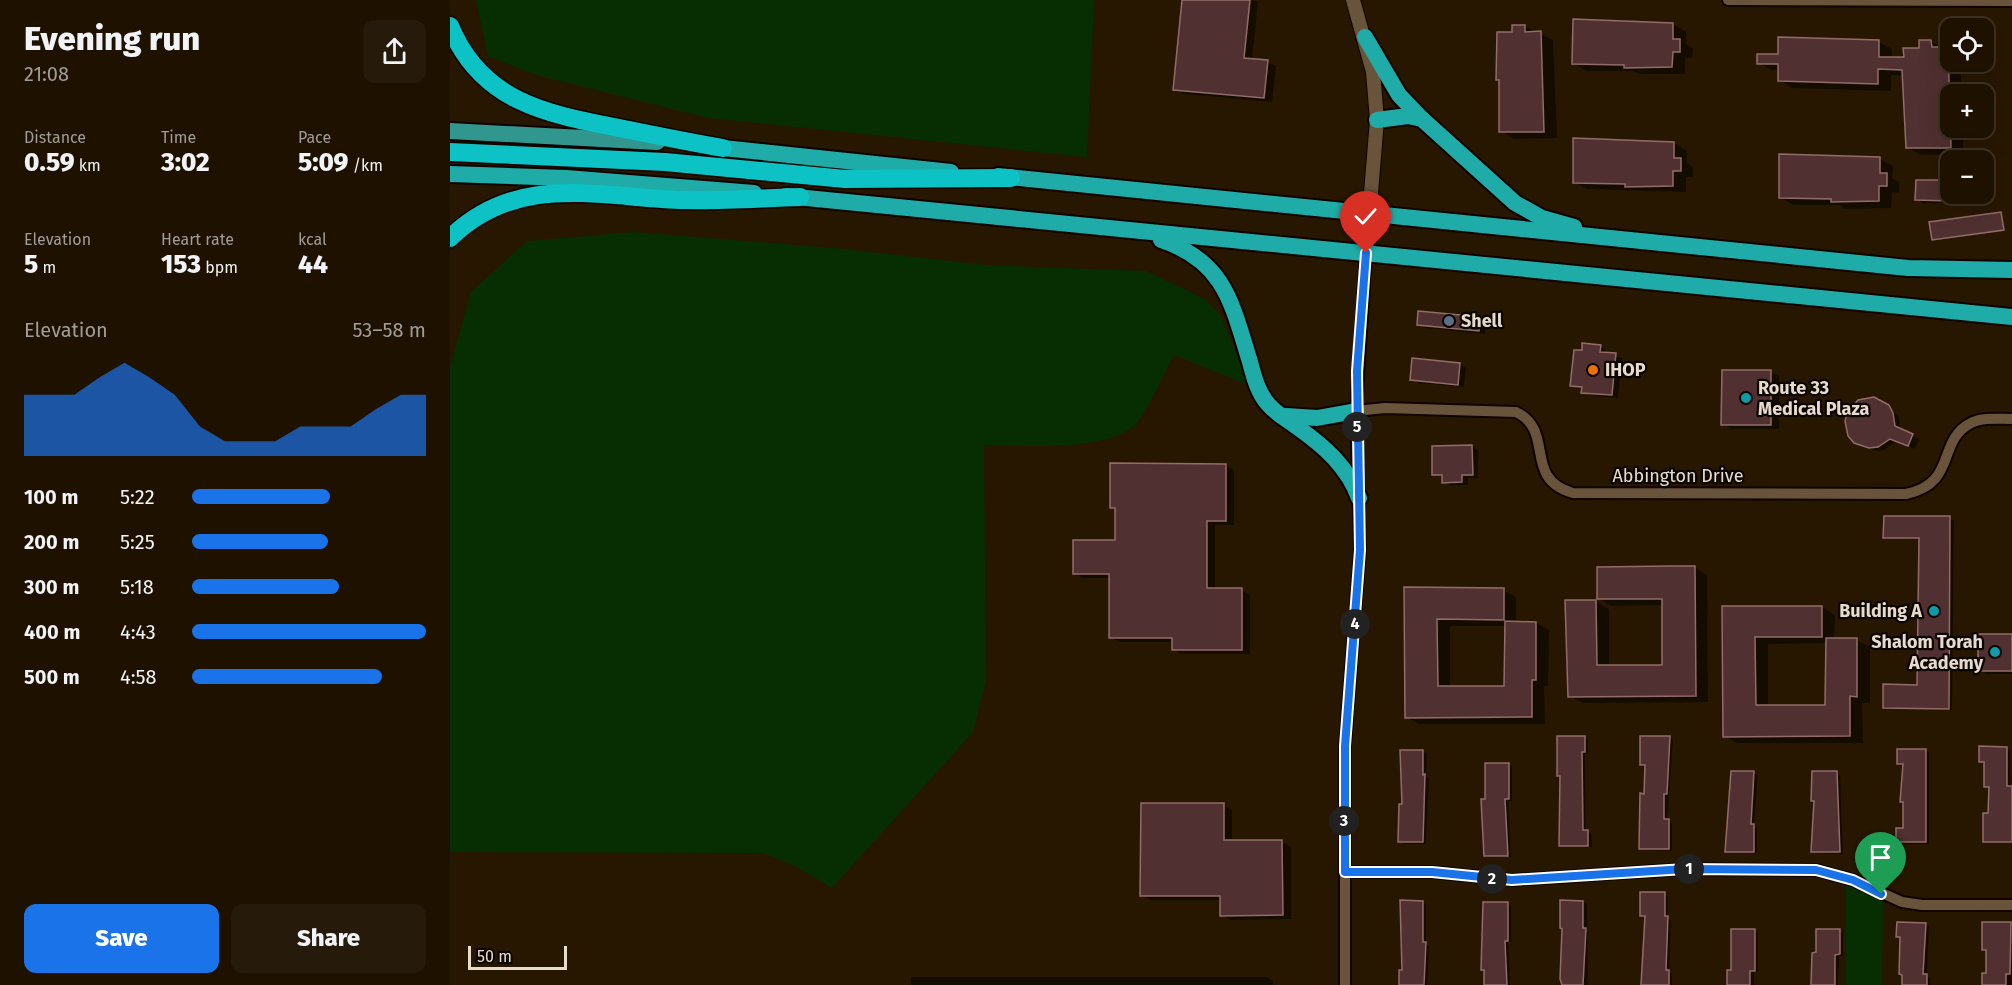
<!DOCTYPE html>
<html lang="en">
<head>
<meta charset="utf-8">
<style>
  body { margin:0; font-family:"Fira Sans",sans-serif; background:#261a0a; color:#f1f3f6; height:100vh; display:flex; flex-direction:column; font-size:22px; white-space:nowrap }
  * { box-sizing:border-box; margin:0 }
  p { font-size:20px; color:#a19d99 }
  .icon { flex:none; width:33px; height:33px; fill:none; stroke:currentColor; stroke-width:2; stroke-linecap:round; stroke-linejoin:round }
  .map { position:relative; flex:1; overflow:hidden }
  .drawer { display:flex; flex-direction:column; background:#1e1100; width:450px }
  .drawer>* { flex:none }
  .controls { position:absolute; left:1490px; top:18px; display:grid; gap:12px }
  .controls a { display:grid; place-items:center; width:54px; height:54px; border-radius:12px; background:#1e1100; box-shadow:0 6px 24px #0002,0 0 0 2px #3c3122; font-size:30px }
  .scale { position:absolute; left:18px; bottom:15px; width:99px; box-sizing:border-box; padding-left:6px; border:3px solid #e7dbcd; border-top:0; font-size:16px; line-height:21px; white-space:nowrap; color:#e7dbcd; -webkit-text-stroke:4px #0b0500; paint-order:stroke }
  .pin { position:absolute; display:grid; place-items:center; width:51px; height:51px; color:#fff; margin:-62px -26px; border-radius:50% 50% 50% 0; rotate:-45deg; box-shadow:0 0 6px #0007 }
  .pin .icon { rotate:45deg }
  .km { position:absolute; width:30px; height:30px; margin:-15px; border-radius:50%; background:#222; color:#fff; font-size:16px; line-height:30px; text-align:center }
  .round { display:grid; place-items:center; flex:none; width:63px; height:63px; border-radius:12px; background:#261a0a }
  .head { display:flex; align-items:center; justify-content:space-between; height:102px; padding:0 24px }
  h1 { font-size:33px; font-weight:800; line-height:45px }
  .stats { display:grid; grid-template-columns:repeat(3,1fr); gap:9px; height:102px; padding:6px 24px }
  .stats div { display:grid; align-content:center }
  .stats b { font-size:26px; font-weight:800 }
  .stats small { font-size:16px; font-weight:400 }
  .stats p { font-size:16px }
  .chart { height:168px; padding:12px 24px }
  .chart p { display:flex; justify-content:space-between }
  .chart svg { width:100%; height:108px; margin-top:6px; fill:#1a73e8; opacity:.7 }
  .button { display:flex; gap:12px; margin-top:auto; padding:12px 24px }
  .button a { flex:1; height:69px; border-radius:12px; background:#1a73e8; color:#fff; font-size:24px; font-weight:800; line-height:69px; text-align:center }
  .button a+a { background:#261a0a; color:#f1f3f6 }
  ul { padding:0 24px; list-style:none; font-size:20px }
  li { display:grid; grid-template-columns:96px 72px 1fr; align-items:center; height:45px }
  li i { height:15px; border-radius:8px; background:#1a73e8 }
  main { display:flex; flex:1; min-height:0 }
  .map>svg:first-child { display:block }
</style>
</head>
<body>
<main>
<section class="drawer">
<div class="head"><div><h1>Evening run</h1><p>21:08</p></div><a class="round"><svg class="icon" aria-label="share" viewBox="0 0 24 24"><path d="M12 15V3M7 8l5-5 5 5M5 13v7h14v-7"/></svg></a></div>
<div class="stats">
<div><p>Distance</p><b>0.59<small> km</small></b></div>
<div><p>Time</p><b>3:02</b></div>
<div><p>Pace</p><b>5:09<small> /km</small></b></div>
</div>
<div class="stats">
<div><p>Elevation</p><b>5<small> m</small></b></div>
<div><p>Heart rate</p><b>153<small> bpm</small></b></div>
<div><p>kcal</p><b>44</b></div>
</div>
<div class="chart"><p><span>Elevation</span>53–58 m</p>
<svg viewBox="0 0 160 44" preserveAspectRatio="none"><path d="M0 44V19L10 19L20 19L30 12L40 6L50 12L60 19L70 32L80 38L90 38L100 38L110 32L120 32L130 32L140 25L150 19L160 19V44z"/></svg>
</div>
<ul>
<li><b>100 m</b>5:22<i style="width:59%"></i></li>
<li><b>200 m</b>5:25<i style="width:58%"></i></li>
<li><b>300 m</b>5:18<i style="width:63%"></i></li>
<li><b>400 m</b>4:43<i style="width:100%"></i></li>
<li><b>500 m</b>4:58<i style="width:81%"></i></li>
</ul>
<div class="button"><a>Save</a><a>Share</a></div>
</section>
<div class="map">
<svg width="1562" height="985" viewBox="0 0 1562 985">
  <rect width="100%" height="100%" fill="#281700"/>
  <!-- green -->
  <g fill="#062e02">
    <polygon points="26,0 644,0 637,157 258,118 86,75 38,56"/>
    <path d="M184 232 384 248 536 265 696 271 755 299 771 316 799 385 724 355C716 370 696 414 686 424 656 453 574 445 534 445L536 680 523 732 382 888 345 866 313 853 0 852V367L21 292 77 241Z"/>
    <polygon points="1396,884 1433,901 1432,985 1396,985"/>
  </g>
  <!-- shadow -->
  <g fill="#0007" fill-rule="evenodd">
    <polygon points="734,0 808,1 802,60 817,62 826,66 822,102 733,94 725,89"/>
    <polygon points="1223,24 1236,32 1236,44 1243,48 1242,58 1235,58 1235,74 1189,74 1183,71 1136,71 1123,63"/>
    <polygon points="1074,26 1103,40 1107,138 1064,139 1051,131 1050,81 1047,79 1064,34"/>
    <polygon points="1429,42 1442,49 1442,58 1455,58 1481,42 1500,50 1500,62 1510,62 1512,94 1500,94 1500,128 1513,128 1513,154 1470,155 1458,147 1454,76 1441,75 1441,91 1342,88 1329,80 1329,70 1321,70 1309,63 1330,56"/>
    <polygon points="1224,143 1237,151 1237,163 1243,167 1243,177 1236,177 1236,192 1137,189 1124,182"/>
    <polygon points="1430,159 1443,166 1442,178 1449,182 1449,193 1442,192 1441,208 1395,209 1390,205 1343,205 1330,197"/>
    <polygon points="1500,182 1500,194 1510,194 1510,203 1473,203 1467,200"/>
    <polygon points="1551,213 1554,230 1483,240"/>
    <polygon points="1030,319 1036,322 1035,334 975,328 969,324"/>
    <polygon points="1150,346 1156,350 1156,354 1172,358 1168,398 1139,395 1133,389 1122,385 1133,352"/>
    <polygon points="1010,364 1016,368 1014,387 968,383 962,379"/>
    <polygon points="1321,372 1329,376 1329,429 1281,429 1273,424"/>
    <polygon points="1416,399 1438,406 1449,417 1450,431 1469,439 1465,449 1447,441 1434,450 1427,451 1412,445 1396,421 1402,407"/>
    <polygon points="1022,446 1028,450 1028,478 1018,478 1018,485 1000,485 994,482 994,478 984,474"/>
    <polygon points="775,465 784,470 784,525 765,525 765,590 791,590 800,595 800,654 732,654 723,649 723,642 669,642 661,637 661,578 633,578 624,573 666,542 666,510 661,507"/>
    <polygon points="1435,517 1504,520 1502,710 1435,707 1469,686 1470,539 1435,537"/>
    <polygon points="1245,567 1257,575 1258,702 1133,703 1120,696 1146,602 1159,609 1159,667 1214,666 1214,605 1161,606 1148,598"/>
    <path d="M956 589 1053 590 1066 597V623H1086L1099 630 1098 686H1094L1095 724H969L956 717ZM1000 626H1057L1055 688H1000Z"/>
    <path d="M1372 607 1385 615 1384 640H1407L1420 647V703H1412L1413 743H1287L1274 736V608ZM1378 643 1376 706 1318 707V644Z"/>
    <polygon points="1562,635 1562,674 1536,674 1530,670"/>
    <polygon points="1134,737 1138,740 1138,754 1135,753 1136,831 1141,833 1142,847 1114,847 1110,845 1111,777"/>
    <polygon points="1220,737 1223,740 1217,821 1222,823 1222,851 1194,850 1191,848 1196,766 1191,764"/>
    <polygon points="1557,748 1560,750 1562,843 1538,843 1534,841 1540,814 1539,788 1535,786 1536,763 1530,761"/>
    <polygon points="1476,750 1479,752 1479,844 1451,844 1448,841 1454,829 1454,765 1448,763"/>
    <polygon points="973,752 977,754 976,777 979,778 976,844 954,844 950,841 953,805"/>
    <polygon points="1058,764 1062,766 1062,801 1058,801 1061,857 1039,857 1035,855 1037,800"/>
    <polygon points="1304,773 1308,775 1304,826 1307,828 1307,853 1280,853 1276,851"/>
    <polygon points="1386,773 1390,775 1393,854 1366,853 1363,851"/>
    <polygon points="773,805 782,810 782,842 832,842 841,847 841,919 780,920 772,915 772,900 700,900 692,895"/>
    <polygon points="1214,893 1218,896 1218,918 1221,920 1219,972 1222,974 1222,985 1191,985 1193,945 1196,945 1196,918 1192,915"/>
    <polygon points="972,902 976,904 976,944 979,946 977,985 951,985"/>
    <polygon points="1133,902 1137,904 1138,985 1114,985"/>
    <polygon points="1058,903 1061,906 1061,942 1058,942 1060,985 1036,985"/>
    <polygon points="1475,924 1479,926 1477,976 1480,978 1480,985 1453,985 1452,938 1448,936"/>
    <polygon points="1561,924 1562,985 1535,985 1538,952 1533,949"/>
    <polygon points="1305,930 1308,932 1308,972 1304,972 1304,985 1279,985 1283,971"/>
    <polygon points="1390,931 1393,933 1393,956 1389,956 1388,985 1363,985 1367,954"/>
    <polygon points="461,977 817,977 823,981 823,985 461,985"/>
  </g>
  <!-- building -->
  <g fill="#503030" stroke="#916c6b" stroke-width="1.5">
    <polygon points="732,0 800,0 794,58 818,60 814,98 723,90"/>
    <polygon points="1123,19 1223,23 1223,39 1230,39 1230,52 1223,52 1222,67 1174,68 1174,65 1122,64"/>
    <polygon points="1062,25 1075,25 1075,32 1091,31 1094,132 1049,132 1049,80 1046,80 1047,32 1062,32"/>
    <polygon points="1328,37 1429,40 1429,57 1454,57 1453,48 1469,48 1469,40 1481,40 1482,47 1498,47 1501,148 1456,148 1452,70 1428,69 1428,84 1328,81 1328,64 1307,64 1307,54 1328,54"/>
    <polygon points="1123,138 1224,142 1224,158 1231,158 1231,171 1223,171 1223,186 1175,187 1175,184 1123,183"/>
    <polygon points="1329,154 1430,157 1430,173 1437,173 1437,186 1429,186 1429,201 1381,202 1381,199 1329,198"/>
    <polygon points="1466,180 1500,180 1500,201 1465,200"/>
    <polygon points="1551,212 1554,230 1482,240 1479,222"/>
    <polygon points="968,311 1031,317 1029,331 967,325"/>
    <polygon points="1132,343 1151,345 1150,352 1166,353 1162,395 1131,393 1132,387 1120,386 1124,350 1132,350"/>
    <polygon points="962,358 1010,363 1008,385 960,380"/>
    <polygon points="1272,370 1321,370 1321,425 1271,425"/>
    <polygon points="1424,397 1439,405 1443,413 1445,426 1463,434 1458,446 1440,439 1428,447 1419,448 1404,443 1398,436 1395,421 1397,413 1408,400"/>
    <polygon points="1022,445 1023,475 1012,475 1012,482 992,483 992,475 982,475 982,446"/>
    <polygon points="660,463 776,464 776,521 757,521 757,588 792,588 792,650 722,650 722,638 659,638 659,574 623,574 623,540 665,540 665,508 660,508"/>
    <polygon points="1434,516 1500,516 1499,709 1433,708 1433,684 1467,685 1469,538 1433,538"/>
    <polygon points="1221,566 1245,566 1246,696 1118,697 1115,600 1146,600 1147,665 1212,665 1212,599 1147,599 1147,567"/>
    <polygon points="954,587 1054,588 1054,620 987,619 988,686 1054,686 1055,621 1086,622 1086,680 1082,680 1082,717 955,718"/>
    <polygon points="1272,606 1372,606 1372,637 1305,637 1306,705 1375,705 1376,638 1407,638 1407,697 1400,696 1400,736 1273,737"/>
    <rect x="1528" y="634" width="34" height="37"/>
    <polygon points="1107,736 1135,736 1135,752 1132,752 1133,830 1138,830 1138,846 1109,846 1110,776 1107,776"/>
    <polygon points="1190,736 1220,736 1217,794 1214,794 1214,819 1219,819 1219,849 1189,849 1190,793 1194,794 1195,765 1190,765"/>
    <polygon points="1529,746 1557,747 1557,786 1562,786 1562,842 1533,842 1533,813 1538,813 1539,787 1534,787 1534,762 1529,762"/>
    <polygon points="1447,749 1476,749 1476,842 1446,842 1446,828 1453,828 1453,802 1450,802 1453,764 1447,764"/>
    <polygon points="950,750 973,750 973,775 975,774 973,842 948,842 949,804 952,804"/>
    <polygon points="1035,763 1059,763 1059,799 1055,799 1058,856 1034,856 1031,799 1035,799"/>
    <polygon points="1281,771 1304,771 1301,824 1304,824 1304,852 1275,852"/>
    <polygon points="1362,771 1387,771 1390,852 1361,852 1364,801 1361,801"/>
    <polygon points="691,803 774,803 774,840 832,840 833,915 770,916 770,896 690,896"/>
    <polygon points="1190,892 1215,892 1215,916 1218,916 1216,970 1219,970 1219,985 1191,985 1195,916 1190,916"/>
    <polygon points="950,900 973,901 973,942 976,942 974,985 949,985 949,970 952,970"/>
    <polygon points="1110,900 1133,901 1133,928 1136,928 1133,985 1112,985 1110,979 1112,929 1110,928"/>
    <polygon points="1033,902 1058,902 1058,941 1055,941 1057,985 1034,985 1034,970 1031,970"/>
    <polygon points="1447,922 1476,923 1473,974 1477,974 1477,985 1452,985 1452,975 1449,974 1450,937 1446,937"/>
    <polygon points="1532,922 1561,922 1560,974 1556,974 1556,985 1532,985 1532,973 1536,973 1536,950 1532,950"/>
    <polygon points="1281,929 1305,929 1305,971 1300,971 1300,985 1277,985 1277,970 1281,970"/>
    <polygon points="1366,929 1390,929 1390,954 1385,955 1385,985 1361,985 1362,953 1366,952"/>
  </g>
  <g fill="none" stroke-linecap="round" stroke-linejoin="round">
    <!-- minor casing -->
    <g stroke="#100300" stroke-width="14">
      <g id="minor">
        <polyline points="1278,0 1562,1"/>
        <path d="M906 411 935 408 1066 412C1106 431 1072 479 1123 493L1456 494C1508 483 1486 441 1521 423 1532 417 1549 419 1562 419"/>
        <polyline points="895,872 982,872 1062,880 1235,869 1367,870 1403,880 1452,902 1472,905 1562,905"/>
        <polyline points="895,985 895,746 910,550 906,411 916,253"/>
      </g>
    </g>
    <!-- tertiary casing -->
    <g stroke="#100300" stroke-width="16">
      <polyline id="tertiary" points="903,0 923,72 927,120 916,253"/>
    </g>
    <!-- primary casing -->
    <g stroke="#100300" stroke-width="20">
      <polyline id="primary" points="0,131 207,142"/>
    </g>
    <!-- trunk casing -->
    <g stroke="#100300" stroke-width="20">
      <g id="trunk">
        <polyline points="915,37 949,95 972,119 1065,203 1092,218 1124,227"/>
        <polyline points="927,120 958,116 972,119"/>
        <polyline points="273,148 501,172"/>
        <polyline points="0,174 116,178 304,193"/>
        <polyline points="548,176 1458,268 1562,270"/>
        <polyline points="336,196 1562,317"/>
        <path d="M711 240C775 261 782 304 800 362 804 377 808 393 818 404 826 414 837 419 847 427 874 446 898 467 909 498"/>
        <polyline points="836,416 867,418 906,411"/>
      </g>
    </g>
    <!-- motorway casing -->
    <g stroke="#100300" stroke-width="21">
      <g id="motorway">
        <path d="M0 26C31 102 97 114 169 128 204 135 238 142 273 148"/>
        <polyline points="0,152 215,162 395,179 561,178"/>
        <path d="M0 238C69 171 150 198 235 200 273 201 312 198 350 197"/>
      </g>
    </g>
    <!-- minor -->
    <use href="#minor" stroke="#68543a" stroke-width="10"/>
    <!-- tertiary -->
    <use href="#tertiary" stroke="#68543a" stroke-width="14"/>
    <!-- primary -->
    <use href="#primary" stroke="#31968d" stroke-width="16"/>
    <!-- trunk -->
    <use href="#trunk" stroke="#1faca8" stroke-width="16"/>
    <!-- motorway -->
    <use href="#motorway" stroke="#0dc2c4" stroke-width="18"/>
  </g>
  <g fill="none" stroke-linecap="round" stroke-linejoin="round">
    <!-- route casing -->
    <g stroke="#fff" stroke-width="12">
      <polyline id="route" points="916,253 907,371 910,550 895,746 895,872 982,872 1062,880 1235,869 1366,870 1403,880 1431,894"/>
    </g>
    <!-- route -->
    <use href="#route" stroke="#1a73e8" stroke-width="8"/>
  </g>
  <!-- markers -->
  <circle fill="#5c6f8a" stroke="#0b0500" stroke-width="2" cx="999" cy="321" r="6"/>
  <circle fill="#e8710a" stroke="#0b0500" stroke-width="2" cx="1143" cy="370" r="6"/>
  <g fill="#0f9aa8" stroke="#0b0500" stroke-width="2">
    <circle cx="1296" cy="398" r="6"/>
    <circle cx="1484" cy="611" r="6"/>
    <circle cx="1545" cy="652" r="6"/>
  </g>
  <g text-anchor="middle" stroke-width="4.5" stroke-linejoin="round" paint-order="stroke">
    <!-- poi labels -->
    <g font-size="18" font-weight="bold" fill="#e7dbcd" stroke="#0b0500" text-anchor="start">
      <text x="1011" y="327">Shell</text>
      <text x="1155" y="376">IHOP</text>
      <text x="1308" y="394">Route 33<tspan x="1308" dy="21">Medical Plaza</tspan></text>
      <text x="1472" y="617" text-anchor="end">Building A</text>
      <text x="1533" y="648" text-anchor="end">Shalom Torah<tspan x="1533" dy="21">Academy</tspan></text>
    </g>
    <!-- street labels -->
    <g font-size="18" fill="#e7dbcd" stroke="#0b0500">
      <text x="1228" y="482">Abbington Drive</text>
    </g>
  </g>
</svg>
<div class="controls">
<a><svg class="icon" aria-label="locate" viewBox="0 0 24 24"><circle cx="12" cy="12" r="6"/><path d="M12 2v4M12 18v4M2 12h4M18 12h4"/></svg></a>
<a>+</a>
<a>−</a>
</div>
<div class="scale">50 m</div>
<div class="pin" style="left:1431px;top:894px;background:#1e9e55"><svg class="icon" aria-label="arrive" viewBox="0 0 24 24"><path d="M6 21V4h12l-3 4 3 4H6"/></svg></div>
<div class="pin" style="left:916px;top:253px;background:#d93025"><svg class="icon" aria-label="check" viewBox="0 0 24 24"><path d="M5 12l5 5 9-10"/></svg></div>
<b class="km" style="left:1239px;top:869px">1</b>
<b class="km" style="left:1042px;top:879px">2</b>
<b class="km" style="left:894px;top:821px">3</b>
<b class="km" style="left:905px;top:624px">4</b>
<b class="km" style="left:907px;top:427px">5</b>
</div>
</main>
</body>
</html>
